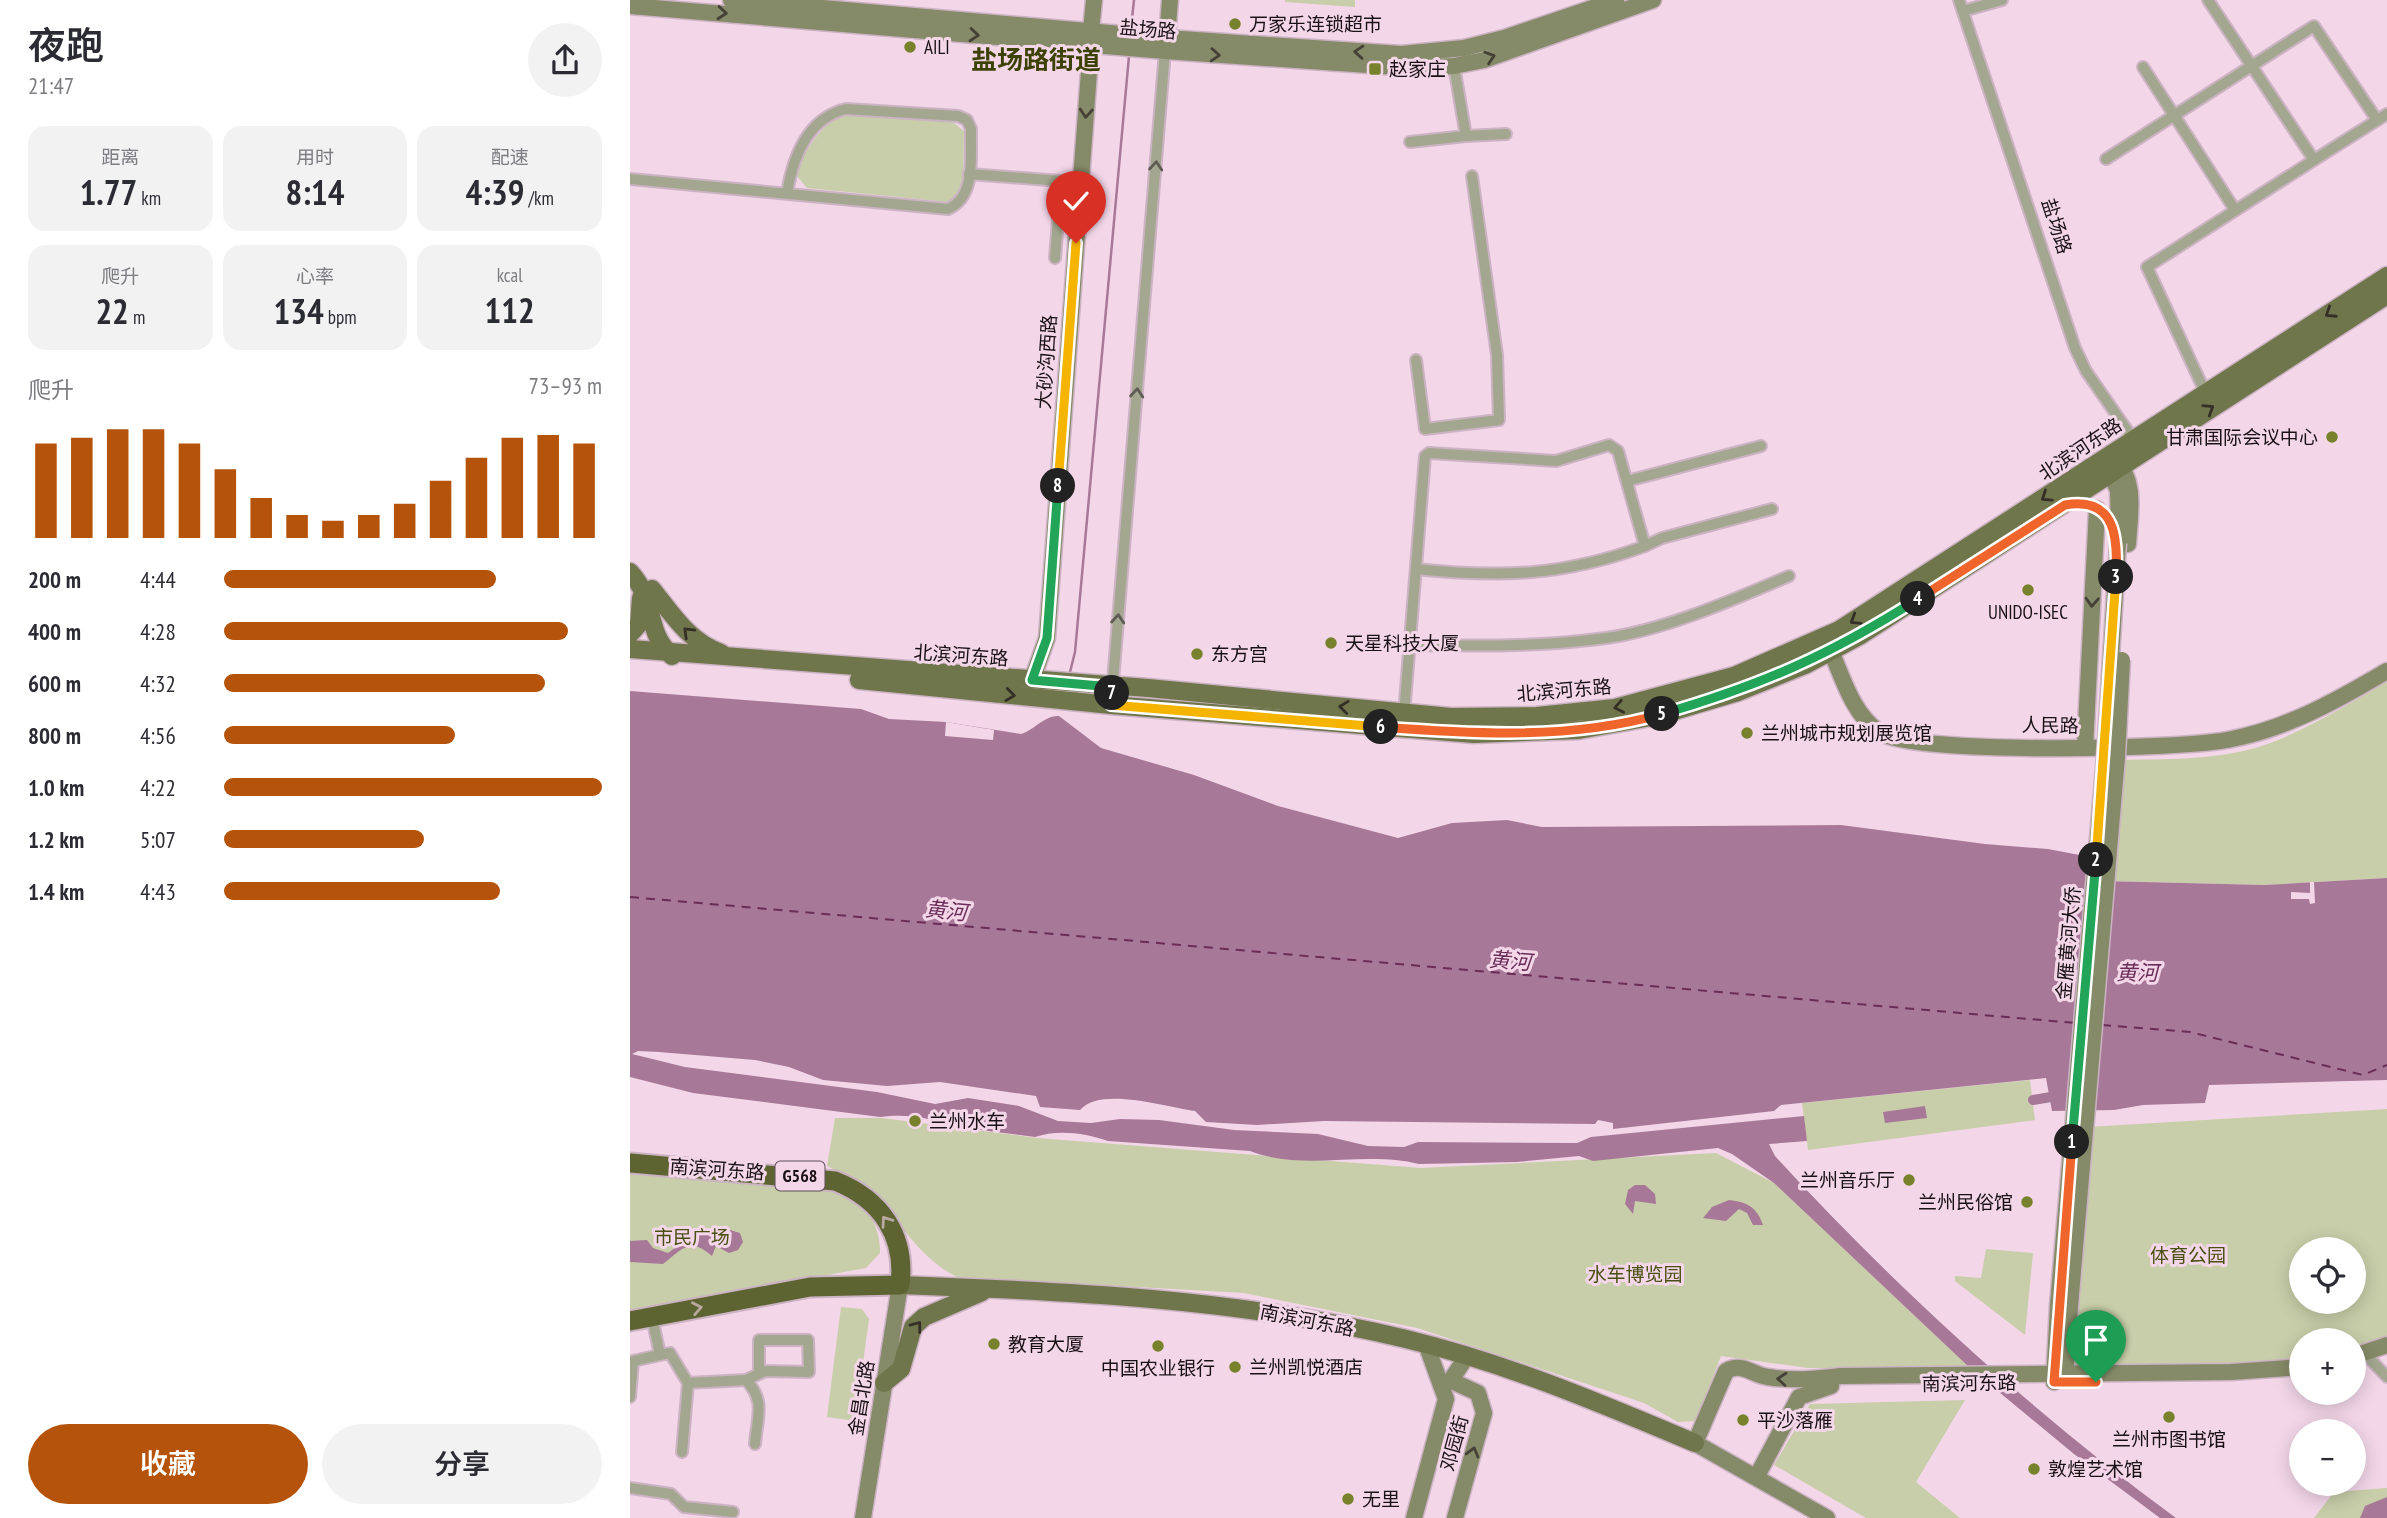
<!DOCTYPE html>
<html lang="zh">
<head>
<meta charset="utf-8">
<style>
  body { margin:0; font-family:"PT Sans Narrow","Noto Sans SC",sans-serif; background:#f2f2f3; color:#2b2b33; height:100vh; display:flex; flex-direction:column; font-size:26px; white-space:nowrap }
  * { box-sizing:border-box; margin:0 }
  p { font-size:23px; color:#7c7c81 }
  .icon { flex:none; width:38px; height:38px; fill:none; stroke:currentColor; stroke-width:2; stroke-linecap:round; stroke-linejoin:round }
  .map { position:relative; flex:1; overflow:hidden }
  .drawer { display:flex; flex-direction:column; background:#fff; width:630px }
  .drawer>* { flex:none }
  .fabs { position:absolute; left:1659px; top:1237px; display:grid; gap:14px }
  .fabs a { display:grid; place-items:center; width:77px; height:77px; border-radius:50%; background:#fff; box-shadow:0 4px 18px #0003; font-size:35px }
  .pin { position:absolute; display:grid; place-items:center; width:60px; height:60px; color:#fff; margin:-72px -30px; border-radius:50% 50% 50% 0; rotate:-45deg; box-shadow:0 0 7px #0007 }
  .pin .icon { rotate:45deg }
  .km { position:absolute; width:35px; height:35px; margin:-18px; border-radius:50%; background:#222; color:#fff; font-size:19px; line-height:35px; text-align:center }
  .round { display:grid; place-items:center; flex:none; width:74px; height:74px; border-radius:37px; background:#f2f2f3 }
  .overview { display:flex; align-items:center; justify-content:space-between; height:119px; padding:0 28px }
  h1 { font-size:38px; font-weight:600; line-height:52px }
  .metrics { display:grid; grid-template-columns:repeat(3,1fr); gap:10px; height:119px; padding:7px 28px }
  .metrics div { display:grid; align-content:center; border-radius:18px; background:#f2f2f3; text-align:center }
  .metrics b { font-size:35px; font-weight:600 }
  .metrics small { font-size:19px; font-weight:400 }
  .metrics p { font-size:19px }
  .chart { height:196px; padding:14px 28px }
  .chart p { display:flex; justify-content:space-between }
  .chart svg { width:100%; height:126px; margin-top:7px; stroke:#b45309; stroke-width:6 }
  .primary-button { display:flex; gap:14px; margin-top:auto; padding:14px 28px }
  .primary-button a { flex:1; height:80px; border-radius:42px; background:#b45309; color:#fff; font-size:28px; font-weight:600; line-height:80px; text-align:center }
  .primary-button a+a { background:#f2f2f3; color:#2b2b33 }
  ul { padding:0 28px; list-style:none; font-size:23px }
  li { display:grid; grid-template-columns:112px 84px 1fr; align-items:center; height:52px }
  li i { height:18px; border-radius:9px; background:#b45309 }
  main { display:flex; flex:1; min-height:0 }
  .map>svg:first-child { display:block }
</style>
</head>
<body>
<main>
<section class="drawer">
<div class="overview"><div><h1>夜跑</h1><p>21:47</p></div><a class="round"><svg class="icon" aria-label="share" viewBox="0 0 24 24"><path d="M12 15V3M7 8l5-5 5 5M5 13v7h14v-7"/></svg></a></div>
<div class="metrics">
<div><p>距离</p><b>1.77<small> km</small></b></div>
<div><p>用时</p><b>8:14</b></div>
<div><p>配速</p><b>4:39<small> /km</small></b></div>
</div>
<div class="metrics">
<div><p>爬升</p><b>22<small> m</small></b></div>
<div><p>心率</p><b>134<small> bpm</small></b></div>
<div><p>kcal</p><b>112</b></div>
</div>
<div class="chart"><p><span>爬升</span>73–93 m</p>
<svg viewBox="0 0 160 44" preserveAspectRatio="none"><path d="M5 44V11M15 44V9M25 44V6M35 44V6M45 44V11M55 44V20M65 44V30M75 44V36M85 44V38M95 44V36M105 44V32M115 44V24M125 44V16M135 44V9M145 44V8M155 44V11"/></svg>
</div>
<ul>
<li><b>200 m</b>4:44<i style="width:72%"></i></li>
<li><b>400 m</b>4:28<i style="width:91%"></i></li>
<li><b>600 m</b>4:32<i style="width:85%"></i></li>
<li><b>800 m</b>4:56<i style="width:61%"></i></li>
<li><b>1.0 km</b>4:22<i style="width:100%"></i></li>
<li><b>1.2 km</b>5:07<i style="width:53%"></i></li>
<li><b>1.4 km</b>4:43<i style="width:73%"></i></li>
</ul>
<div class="primary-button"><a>收藏</a><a>分享</a></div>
</section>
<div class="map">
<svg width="1757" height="1518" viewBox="0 0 1757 1518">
  <rect width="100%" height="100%" fill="#f3d7e9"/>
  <!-- green -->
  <g fill="#c8cea9" fill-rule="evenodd">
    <polygon points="655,0 725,0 725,7 655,2"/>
    <path d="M223 112 323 122 334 131 333 192 318 202 177 188 165 174C179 146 191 120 223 112Z"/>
    <path d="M1757 682V878L1634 885 1472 881 1484 760C1536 759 1594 761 1643 742 1683 726 1720 703 1757 682Z"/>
    <polygon points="1400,1080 1405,1120 1178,1150 1172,1103"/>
    <path d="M1757 1109V1343L1724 1356V1340H1671V1362L1621 1369 1434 1367 1458 1127ZM1671 1250H1724V1302H1671Z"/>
    <path d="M205 1118H252L407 1138 791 1168 1086 1153 1144 1183 1340 1368H1178L1091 1356 1066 1421 1048 1422 1014 1403 787 1328 614 1293 327 1277C291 1259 274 1227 247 1199 232 1184 215 1175 197 1166Z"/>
    <path d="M0 1173 198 1188C231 1201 250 1217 250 1253L236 1268 0 1311Z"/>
    <polygon points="1356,1249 1403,1253 1395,1335 1325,1281 1325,1276 1351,1278"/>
    <polygon points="211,1307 232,1309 239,1319 225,1421 197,1417"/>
    <polygon points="1335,1400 1286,1482 1330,1518 1236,1518 1144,1465 1180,1404"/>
    <polygon points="1757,1488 1757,1518 1684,1518 1704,1492"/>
  </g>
  <!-- water -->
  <g fill="#a87898">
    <path d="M0 691 231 709 259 719 316 722 391 734C404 730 415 715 429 716L471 748 564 775 648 806 768 838 822 823 877 820 912 827 1211 825 1355 844 1418 849 1455 856 1472 881 1634 885 1757 878V1080L1579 1085 1575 1103 1513 1105 1484 1110 1422 1111 1416 1078 1151 1105 1144 1111 983 1129V1123L968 1120 965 1124 694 1121 627 1125 576 1122 565 1111C536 1107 470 1086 450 1110L410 1107 406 1096 310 1082 257 1086 193 1080 159 1067 125 1060 29 1052 8 1051 2 1054 55 1067 247 1092 305 1104 338 1098 389 1106 428 1121 461 1123 490 1119 529 1120 604 1130 688 1134 738 1146 774 1147 788 1142 947 1143 961 1137 1174 1116 1177 1141 1139 1144 1145 1156C1266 1288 1402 1412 1546 1518H1530L1444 1454 1340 1368 1144 1183 1102 1154 1088 1148 963 1161 949 1156 887 1162 789 1164C734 1150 674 1172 620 1151L478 1141C456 1133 427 1129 405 1137L318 1126C298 1116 272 1114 250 1117L63 1093 0 1077Z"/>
    <polygon points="1295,1106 1297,1118 1255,1123 1253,1112"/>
    <polygon points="1015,1185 1025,1194 1026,1204 1005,1201 1003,1214 995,1204 998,1190 1005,1185"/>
    <path d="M1099 1200C1117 1202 1127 1207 1133 1225H1123L1117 1213 1109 1209 1096 1221 1073 1218 1082 1207Z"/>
    <path d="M88 1228 87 1233 82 1237 84 1241H88L89 1235 97 1229 110 1233 113 1242 108 1250 99 1253 86 1246 82 1256C60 1237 53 1248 33 1264L0 1262V1241L17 1240 23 1248 38 1253 54 1241Z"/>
    <polygon points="1757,1497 1757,1518 1730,1518 1735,1506"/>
  </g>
  <!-- pier -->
  <g fill="#f3d7e9">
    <polygon points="316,722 364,730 363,740 315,736"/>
    <polygon points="1680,882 1684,882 1685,903 1680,904 1679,899 1661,899 1661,892 1680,893"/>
  </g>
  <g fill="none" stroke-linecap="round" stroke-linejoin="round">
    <!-- stream -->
    <g stroke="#a87898" stroke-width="2.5">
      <polyline points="501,28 504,0"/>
      <polyline points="439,676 445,652 499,56"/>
    </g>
    <!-- canal -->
    <polyline stroke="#a87898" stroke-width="10" points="1403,1100 1421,1097 1430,1089"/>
    <!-- ferry -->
    <g stroke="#692d58" stroke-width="2" stroke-dasharray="9 7" stroke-linecap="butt">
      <polyline points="0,897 1445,1023"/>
      <polyline points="1472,1025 1560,1032 1733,1075 1757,1065"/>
    </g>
    <!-- street casing -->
    <g stroke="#ccb3c3" stroke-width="14">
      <g id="street">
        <polyline points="1329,0 1445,348 1456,371 1506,443"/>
        <polyline points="1333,11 1372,0"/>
        <polyline points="1513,67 1605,210"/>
        <polyline points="836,136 876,134"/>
        <polyline points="780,142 836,136 824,66"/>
        <polyline points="1476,159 1684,26 1747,120"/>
        <polyline points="1684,160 1757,114"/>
        <polyline points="339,174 431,181 425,258"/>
        <path d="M0 179 318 209C347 196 340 156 341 129L337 120 328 116 216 109C178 118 163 157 157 193"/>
        <polyline points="786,360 795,429 869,420 867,355 842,176"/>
        <polyline points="1576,394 1517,267 1684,160 1578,0"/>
        <polyline points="997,481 1131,446"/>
        <polyline points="1015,546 1032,538 1142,509"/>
        <path d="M778 645C844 646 911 647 976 638 1035 630 1105 599 1159 576"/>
        <polyline points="481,705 535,51"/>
        <path d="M774 714 795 456 799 453 926 461 979 445 988 451 1015 546C934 576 870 578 786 569"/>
        <path d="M30 1355 40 1353 58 1383 116 1380C136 1401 127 1417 125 1444"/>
        <polyline points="1741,1360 1757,1377"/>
        <polyline points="116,1380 135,1371 179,1372 178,1340 129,1340 129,1373"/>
        <polyline points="0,1397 3,1361 30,1355 22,1317"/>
        <polyline points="52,1452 58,1383"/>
        <polyline points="0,1488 41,1494 54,1507 103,1512"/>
      </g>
    </g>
    <!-- secondary casing -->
    <g stroke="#ccb3c3" stroke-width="19">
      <g id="secondary">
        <polyline points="101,0 537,38 771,54 834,48 874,38 986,0"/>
        <polyline points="0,6 535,51 782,68 824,66 854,60 1023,0"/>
        <polyline points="461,31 464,0"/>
        <polyline points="537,38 540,0"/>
        <path d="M1484 457C1507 481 1500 512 1498 544"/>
        <polyline points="1475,463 1488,490 1489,529"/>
        <path d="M1201 651C1213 679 1223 714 1249 732 1282 755 1554 750 1602 739 1658 728 1708 700 1757 671"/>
        <polyline points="402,680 417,638 461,45"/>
        <polyline points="1455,747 1467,509"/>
        <polyline points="1724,1356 1757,1345"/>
        <polyline points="1435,1376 1440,1306"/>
        <polyline points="1424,1382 1428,1305"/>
        <polyline points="1127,1476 1169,1397 1201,1386"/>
        <polyline points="233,1518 270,1285"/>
        <polyline points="784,1518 816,1399 796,1344"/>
        <polyline points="825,1518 854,1413 848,1393 824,1382 823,1377 837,1356"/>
        <path d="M1197 1518 1065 1443 1096 1371C1113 1362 1122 1375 1138 1377 1163 1381 1186 1379 1211 1376L1601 1372 1671 1367"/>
      </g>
    </g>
    <!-- primary casing -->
    <g stroke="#ccb3c3" stroke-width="21">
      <g id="primary">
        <path d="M0 572C28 603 14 631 42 656"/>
        <path d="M22 589C42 614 59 642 91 653"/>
        <polyline points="0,634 9,624 11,598"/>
        <polyline points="0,649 518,688 821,717 907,716 985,708 1104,676 1209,630 1757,276"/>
        <polyline points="229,680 481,705 844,734 949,730 1027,716 1108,692 1175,665 1231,635 1757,295"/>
        <path d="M270 1285C436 1291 614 1299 776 1339 876 1363 970 1403 1065 1443"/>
        <polyline points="254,1383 271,1369 283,1327 294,1317 352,1292"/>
      </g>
    </g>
    <!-- highway casing -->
    <g stroke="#ccb3c3" stroke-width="23">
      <path id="highway" d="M0 1163 205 1181C251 1199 276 1236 270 1285L180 1287 0 1321"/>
    </g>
    <!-- street -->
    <use href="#street" stroke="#a3a78f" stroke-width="10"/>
    <!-- secondary -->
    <use href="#secondary" stroke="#858a68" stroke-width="16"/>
    <!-- primary -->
    <use href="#primary" stroke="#70764b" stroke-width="18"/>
    <!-- highway -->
    <use href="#highway" stroke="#5e6431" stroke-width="19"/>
    <!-- secondary-bridge casing -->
    <g stroke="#ccb3c3" stroke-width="19" stroke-linecap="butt">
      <g id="secondary-bridge">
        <polyline points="1428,1305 1475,756 1488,543"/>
        <polyline points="1440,1306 1487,757 1492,660"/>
      </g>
    </g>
    <!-- secondary-bridge -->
    <use href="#secondary-bridge" stroke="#858a68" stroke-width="16"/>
  </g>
  <!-- one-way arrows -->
  <defs><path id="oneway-chevron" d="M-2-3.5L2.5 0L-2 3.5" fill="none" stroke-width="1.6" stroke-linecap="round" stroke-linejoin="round" transform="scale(1.75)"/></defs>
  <g stroke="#454137">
    <use href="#oneway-chevron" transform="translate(92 13) rotate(5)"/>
    <use href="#oneway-chevron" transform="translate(344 35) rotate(5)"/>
    <use href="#oneway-chevron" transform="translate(729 52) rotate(-176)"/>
    <use href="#oneway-chevron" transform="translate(585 55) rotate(4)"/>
    <use href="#oneway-chevron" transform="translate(860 57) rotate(-18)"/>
    <use href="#oneway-chevron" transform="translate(456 113) rotate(94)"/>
    <use href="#oneway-chevron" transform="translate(1462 602) rotate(93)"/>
    <use href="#oneway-chevron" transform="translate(1152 1379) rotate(-175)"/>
    <use href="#oneway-chevron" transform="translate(843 1452) rotate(-75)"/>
  </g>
  <g stroke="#5e5c53">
    <use href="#oneway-chevron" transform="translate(526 166) rotate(-85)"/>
    <use href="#oneway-chevron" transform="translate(507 393) rotate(-85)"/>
    <use href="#oneway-chevron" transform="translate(488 619) rotate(-85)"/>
  </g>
  <g stroke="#342f27">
    <use href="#oneway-chevron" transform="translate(1700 313) rotate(147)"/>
    <use href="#oneway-chevron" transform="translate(1579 409) rotate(-32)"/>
    <use href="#oneway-chevron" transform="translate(1416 497) rotate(146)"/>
    <use href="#oneway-chevron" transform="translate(1225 620) rotate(148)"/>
    <use href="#oneway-chevron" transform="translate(58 632) rotate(-136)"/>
    <use href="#oneway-chevron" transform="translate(380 695) rotate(7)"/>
    <use href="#oneway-chevron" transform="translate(714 707) rotate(-173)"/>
    <use href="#oneway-chevron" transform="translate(989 707) rotate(169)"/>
    <use href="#oneway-chevron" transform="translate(287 1326) rotate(-53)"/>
  </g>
  <g stroke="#b7a99f">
    <use href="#oneway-chevron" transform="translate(256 1221) rotate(-125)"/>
    <use href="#oneway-chevron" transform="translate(67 1308) rotate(-11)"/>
  </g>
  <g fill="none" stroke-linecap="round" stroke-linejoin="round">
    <!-- split-1 casing -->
    <g stroke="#fff" stroke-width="14">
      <polyline id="split-1" points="1442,1142 1424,1382 1466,1382"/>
    </g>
    <!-- split-2 casing -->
    <g stroke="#fff" stroke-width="14">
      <polyline id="split-2" points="1442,1142 1466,860"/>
    </g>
    <!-- split-3 casing -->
    <g stroke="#fff" stroke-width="14">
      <polyline id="split-3" points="1466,860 1486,577"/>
    </g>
    <!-- split-4 casing -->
    <g stroke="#fff" stroke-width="14">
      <path id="split-4" d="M1288 599 1435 505C1487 496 1488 540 1486 577"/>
    </g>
    <!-- split-5 casing -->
    <g stroke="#fff" stroke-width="14">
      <path id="split-5" d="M1032 714C1132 685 1200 655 1288 599"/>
    </g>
    <!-- split-6 casing -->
    <g stroke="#fff" stroke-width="14">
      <path id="split-6" d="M751 727C844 734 940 740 1032 714"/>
    </g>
    <!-- split-7 casing -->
    <g stroke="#fff" stroke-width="14">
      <polyline id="split-7" points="482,693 481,705 751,727"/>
    </g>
    <!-- split-8 casing -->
    <g stroke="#fff" stroke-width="14">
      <polyline id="split-8" points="428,486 417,638 402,680 482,687 482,693"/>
    </g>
    <!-- split-9 casing -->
    <g stroke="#fff" stroke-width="14">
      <polyline id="split-9" points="428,486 446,243"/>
    </g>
    <!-- split-1 -->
    <use href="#split-1" stroke="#f0652b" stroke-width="9"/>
    <!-- split-2 -->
    <use href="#split-2" stroke="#22a559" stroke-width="9"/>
    <!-- split-3 -->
    <use href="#split-3" stroke="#f5b400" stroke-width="9"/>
    <!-- split-4 -->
    <use href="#split-4" stroke="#f0652b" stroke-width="9"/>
    <!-- split-5 -->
    <use href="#split-5" stroke="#22a559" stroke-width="9"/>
    <!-- split-6 -->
    <use href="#split-6" stroke="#f0652b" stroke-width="9"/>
    <!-- split-7 -->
    <use href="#split-7" stroke="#f5b400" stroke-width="9"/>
    <!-- split-8 -->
    <use href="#split-8" stroke="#22a559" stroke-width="9"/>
    <!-- split-9 -->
    <use href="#split-9" stroke="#f5b400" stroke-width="9"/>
  </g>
  <!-- markers -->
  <g fill="#78812c" stroke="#f3d7e9" stroke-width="2.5">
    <circle cx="605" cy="24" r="7"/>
    <circle cx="280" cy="47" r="7"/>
    <rect x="738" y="62" width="14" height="14" rx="3.5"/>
    <circle cx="1702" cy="437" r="7"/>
    <circle cx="1398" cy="590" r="7"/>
    <circle cx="701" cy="643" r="7"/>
    <circle cx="567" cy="654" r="7"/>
    <circle cx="1117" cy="733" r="7"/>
    <circle cx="285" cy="1121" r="7"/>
    <circle cx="1279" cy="1180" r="7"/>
    <circle cx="1397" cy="1202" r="7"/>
    <circle cx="364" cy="1344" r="7"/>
    <circle cx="528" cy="1346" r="7"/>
    <circle cx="605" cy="1367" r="7"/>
    <circle cx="1539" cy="1417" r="7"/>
    <circle cx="1113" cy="1420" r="7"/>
    <circle cx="1404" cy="1469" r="7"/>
    <circle cx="718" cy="1499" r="7"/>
  </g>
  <g text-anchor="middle" stroke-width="6" stroke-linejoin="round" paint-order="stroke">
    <!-- shield labels -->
    <rect fill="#f3d7e9" stroke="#5b4c56" stroke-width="2" x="145.5" y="1161.5" width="49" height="29" rx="5"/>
    <g font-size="18" font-weight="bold" fill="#1a1117">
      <text x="170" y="1182">G568</text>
    </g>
    <!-- poi labels -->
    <g font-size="19" fill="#1a1117" stroke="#f3d7e9" text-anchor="start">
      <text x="619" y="31">万家乐连锁超市</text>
      <text x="294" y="54">AILI</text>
      <text x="759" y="76">赵家庄</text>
      <text x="1688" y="444" text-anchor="end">甘肃国际会议中心</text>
      <text x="1398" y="619" text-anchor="middle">UNIDO-ISEC</text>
      <text x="715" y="650">天星科技大厦</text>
      <text x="581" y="661">东方宫</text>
      <text x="1131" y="740">兰州城市规划展览馆</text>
      <text x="299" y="1128">兰州水车</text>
      <text x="1265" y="1187" text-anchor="end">兰州音乐厅</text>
      <text x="1383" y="1209" text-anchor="end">兰州民俗馆</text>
      <text x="378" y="1351">教育大厦</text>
      <text x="619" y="1374">兰州凯悦酒店</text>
      <text x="528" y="1375" text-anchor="middle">中国农业银行</text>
      <text x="1127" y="1427">平沙落雁</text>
      <text x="1539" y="1446" text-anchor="middle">兰州市图书馆</text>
      <text x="1418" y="1476">敦煌艺术馆</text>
      <text x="732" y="1506">无里</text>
    </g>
    <!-- street labels -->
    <g font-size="19" fill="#1a1117" stroke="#f3d7e9">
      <text transform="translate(518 29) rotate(5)" y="7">盐场路</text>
      <text transform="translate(1427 226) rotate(72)" y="7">盐场路</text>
      <text transform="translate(416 362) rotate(-86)" y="7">大砂沟西路</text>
      <text transform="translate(1450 449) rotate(-34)" y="7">北滨河东路</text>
      <text transform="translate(331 655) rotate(4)" y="7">北滨河东路</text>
      <text transform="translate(934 690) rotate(-5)" y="7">北滨河东路</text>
      <text transform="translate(1420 725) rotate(1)" y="7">人民路</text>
      <text transform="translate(1438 943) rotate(-85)" y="7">金雁黄河大侨</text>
      <text transform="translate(87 1169) rotate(4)" y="7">南滨河东路</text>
      <text transform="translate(677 1320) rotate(11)" y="7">南滨河东路</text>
      <text transform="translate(1339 1383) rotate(-1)" y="7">南滨河东路</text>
      <text transform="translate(231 1398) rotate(-81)" y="7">金昌北路</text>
      <text transform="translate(824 1443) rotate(-75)" y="7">邓园街</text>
    </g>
    <!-- park labels -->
    <g font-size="19" fill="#4a5012" stroke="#f3d7e9">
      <text x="62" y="1244">市民广场</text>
      <text x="1558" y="1262">体育公园</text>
      <text x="1005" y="1281">水车博览园</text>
    </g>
    <!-- water labels -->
    <g font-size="21" font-style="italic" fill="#692d58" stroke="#f3d7e9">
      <text transform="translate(316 911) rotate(6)" y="7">黄河</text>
      <text transform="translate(880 961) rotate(5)" y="7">黄河</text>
      <text transform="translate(1507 973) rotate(1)" y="7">黄河</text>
    </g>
    <!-- district labels -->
    <g font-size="26" font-weight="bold" fill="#3d4203" stroke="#f3d7e9">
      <text x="406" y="69">盐场路街道</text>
    </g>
  </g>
</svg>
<div class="fabs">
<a><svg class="icon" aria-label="locate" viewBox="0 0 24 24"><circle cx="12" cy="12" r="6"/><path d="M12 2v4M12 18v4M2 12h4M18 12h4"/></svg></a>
<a>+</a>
<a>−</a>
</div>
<div class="pin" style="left:1466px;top:1382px;background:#1e9e55"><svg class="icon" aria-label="arrive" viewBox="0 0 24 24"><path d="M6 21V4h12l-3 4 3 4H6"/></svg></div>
<div class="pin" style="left:446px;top:243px;background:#d93025"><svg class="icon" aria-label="check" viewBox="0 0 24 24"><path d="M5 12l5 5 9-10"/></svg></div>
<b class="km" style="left:1442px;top:1142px">1</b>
<b class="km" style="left:1466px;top:860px">2</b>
<b class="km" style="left:1486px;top:577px">3</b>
<b class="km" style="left:1288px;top:599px">4</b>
<b class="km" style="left:1032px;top:714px">5</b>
<b class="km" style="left:751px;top:727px">6</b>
<b class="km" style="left:482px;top:693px">7</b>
<b class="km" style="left:428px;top:486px">8</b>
</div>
</main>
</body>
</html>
